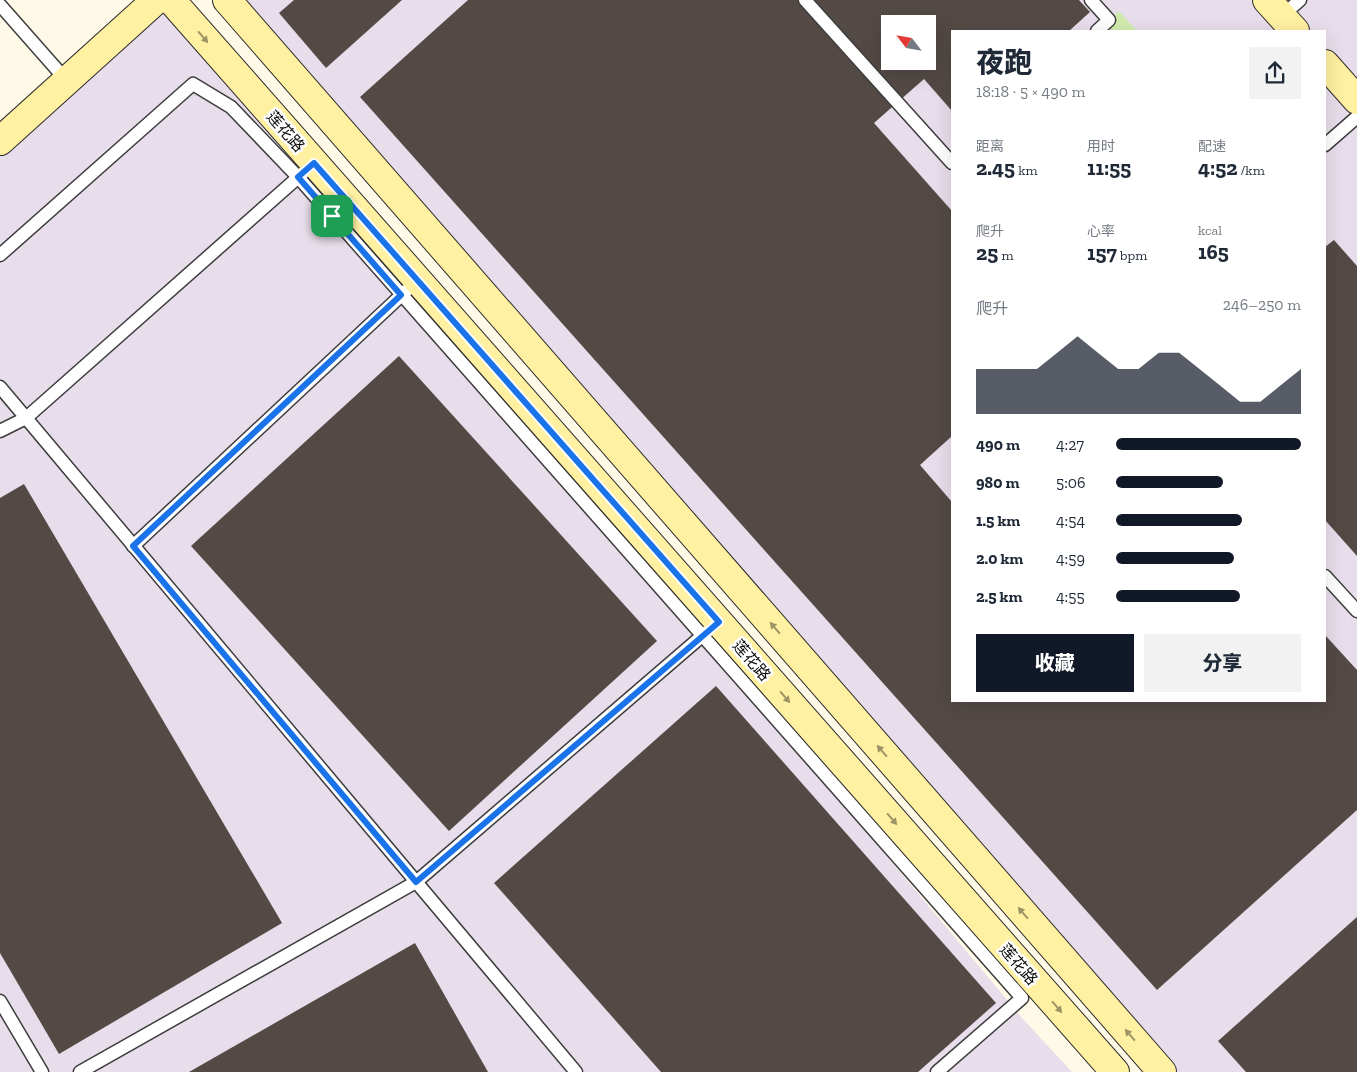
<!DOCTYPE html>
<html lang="zh">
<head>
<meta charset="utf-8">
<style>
  body { margin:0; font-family:"Zilla Slab","Noto Sans SC",serif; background:#f2f2f3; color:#1f2937; height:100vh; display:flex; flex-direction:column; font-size:19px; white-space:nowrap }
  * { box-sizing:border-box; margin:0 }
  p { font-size:16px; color:#747a83 }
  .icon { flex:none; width:28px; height:28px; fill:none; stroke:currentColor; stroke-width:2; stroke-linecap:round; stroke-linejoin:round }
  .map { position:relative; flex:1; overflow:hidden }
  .drawer { position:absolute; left:951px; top:30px; width:375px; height:672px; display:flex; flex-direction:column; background:#fff; border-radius:0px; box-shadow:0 5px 20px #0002 }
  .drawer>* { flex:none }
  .needle { width:32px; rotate:301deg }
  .buttons { position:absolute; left:881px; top:15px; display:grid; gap:10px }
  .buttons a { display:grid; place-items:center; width:55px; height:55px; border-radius:0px; background:#fff; box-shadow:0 5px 20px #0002; font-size:25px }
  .pin { position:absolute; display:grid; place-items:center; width:42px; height:42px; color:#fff; margin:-21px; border-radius:10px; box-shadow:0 2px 8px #0006 }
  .round { display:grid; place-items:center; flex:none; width:52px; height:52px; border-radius:0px; background:#f2f2f3 }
  .headline { display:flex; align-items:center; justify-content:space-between; height:85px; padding:0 25px }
  h1 { font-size:28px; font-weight:800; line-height:38px }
  .stats { display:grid; grid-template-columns:repeat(3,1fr); gap:8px; height:85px; padding:5px 25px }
  .stats div { display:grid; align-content:center }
  .stats b { font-size:21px; font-weight:800 }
  .stats small { font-size:14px; font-weight:400 }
  .stats p { font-size:14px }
  .chart { height:140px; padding:10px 25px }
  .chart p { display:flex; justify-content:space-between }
  .chart svg { width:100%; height:90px; margin-top:5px; fill:#111827; opacity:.7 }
  .primary-button { display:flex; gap:10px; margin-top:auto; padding:10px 25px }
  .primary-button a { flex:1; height:58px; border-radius:0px; background:#111827; color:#fff; font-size:20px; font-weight:800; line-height:58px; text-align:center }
  .primary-button a+a { background:#f2f2f3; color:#1f2937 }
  ul { padding:0 25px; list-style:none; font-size:16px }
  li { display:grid; grid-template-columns:80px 60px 1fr; align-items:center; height:38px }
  li i { height:12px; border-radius:6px; background:#111827 }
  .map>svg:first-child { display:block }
</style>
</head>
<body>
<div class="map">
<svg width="1357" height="1072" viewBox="0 0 1357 1072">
  <rect width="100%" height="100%" fill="#fff9e7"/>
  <!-- industrial -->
  <g fill="#e8ddea" fill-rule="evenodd">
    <polygon points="171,0 1023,1019 1072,1072 0,1072 0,141"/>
    <path d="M227 0H1357V1072H1162ZM890 24H928V61H890ZM952 31H1325V701H952Z"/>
  </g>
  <!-- green -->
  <polygon fill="#d1ebaf" points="1119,11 1137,31 1097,31"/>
  <!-- building -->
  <g fill="#534a46" fill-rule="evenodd">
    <polygon points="294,0 402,0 326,68 279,13"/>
    <path d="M468 0H1079L1090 12 1069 31H952V111L924 79 874 123 952 211V436L920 465 952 502V701H1325V635L1357 670V810L1157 990 360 97ZM890 24H928V61H890Z"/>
    <polygon points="1334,240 1357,266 1357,556 1325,520 1325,247"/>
    <polygon points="399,356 657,641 449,831 191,546"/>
    <polygon points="24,484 282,923 59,1054 0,953 0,498"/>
    <polygon points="716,686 996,1003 918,1072 661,1072 494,883"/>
    <polygon points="1357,917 1357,1072 1246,1072 1218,1041"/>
    <polygon points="415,943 488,1072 189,1072"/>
  </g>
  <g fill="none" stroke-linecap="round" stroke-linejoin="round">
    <!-- lane casing -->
    <g stroke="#3d3d3d" stroke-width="15">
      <g id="lane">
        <polyline points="805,0 952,163"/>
        <polyline points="1091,0 1109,20 1097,31"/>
        <polyline points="0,5 67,81"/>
        <polyline points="1282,16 1300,0"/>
        <polyline points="1325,145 1357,117"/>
        <polyline points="0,255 193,84 231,107 298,177 1022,998 937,1072"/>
        <polyline points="0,387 576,1072"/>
        <polyline points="0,431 26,418 303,173"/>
        <polyline points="133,546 407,290"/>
        <polyline points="1325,576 1357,611"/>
        <polyline points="0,1001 42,1072"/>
        <polyline points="80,1072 416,882 709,630"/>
      </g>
    </g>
    <!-- secondary casing -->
    <g stroke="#2c2c2c" stroke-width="30">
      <g id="secondary">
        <polyline points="171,0 1115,1072"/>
        <polyline points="227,0 1162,1072"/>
        <polyline points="1267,0 1295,31"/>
        <polyline points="1325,64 1357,100"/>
        <polyline points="0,141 156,0"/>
      </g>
    </g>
    <!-- lane -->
    <use href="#lane" stroke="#fff" stroke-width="12"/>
    <!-- secondary -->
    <use href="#secondary" stroke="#fff0a2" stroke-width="28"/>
  </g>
  <!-- one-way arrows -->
  <defs><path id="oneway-solid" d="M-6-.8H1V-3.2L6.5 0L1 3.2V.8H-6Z" transform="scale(1.25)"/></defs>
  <g fill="#9d9465">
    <use href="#oneway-solid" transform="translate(203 37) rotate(49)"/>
    <use href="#oneway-solid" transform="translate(775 628) rotate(-131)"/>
    <use href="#oneway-solid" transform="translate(785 697) rotate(49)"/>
    <use href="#oneway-solid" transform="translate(882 751) rotate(-131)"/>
    <use href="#oneway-solid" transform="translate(892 819) rotate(49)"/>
    <use href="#oneway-solid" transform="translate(1023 913) rotate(-131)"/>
    <use href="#oneway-solid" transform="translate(1057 1007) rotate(49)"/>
    <use href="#oneway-solid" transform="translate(1130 1035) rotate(-131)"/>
  </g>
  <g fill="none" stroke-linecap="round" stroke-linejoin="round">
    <!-- route casing -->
    <g stroke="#fff" stroke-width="10">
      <polygon id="route" points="314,163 719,622 416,882 133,546 401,295 298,177"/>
    </g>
    <!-- route -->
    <use href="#route" stroke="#1a73e8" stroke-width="6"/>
  </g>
  <g text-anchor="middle" stroke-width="5" stroke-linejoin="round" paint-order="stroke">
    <!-- street labels -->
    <g font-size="16" fill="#0a0a0a" stroke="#fff">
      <text transform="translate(286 131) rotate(49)" y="6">莲花路</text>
      <text transform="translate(752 660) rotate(49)" y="6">莲花路</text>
      <text transform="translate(1019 964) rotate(49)" y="6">莲花路</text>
    </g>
  </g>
</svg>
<div class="buttons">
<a><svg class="needle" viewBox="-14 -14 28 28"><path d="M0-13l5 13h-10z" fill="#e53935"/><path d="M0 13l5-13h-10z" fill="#747a83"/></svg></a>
</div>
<div class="pin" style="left:332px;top:216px;background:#1e9e55"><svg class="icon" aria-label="arrive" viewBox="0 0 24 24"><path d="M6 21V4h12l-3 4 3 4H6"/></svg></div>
<section class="drawer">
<div class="headline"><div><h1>夜跑</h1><p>18:18 · 5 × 490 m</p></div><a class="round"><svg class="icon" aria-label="share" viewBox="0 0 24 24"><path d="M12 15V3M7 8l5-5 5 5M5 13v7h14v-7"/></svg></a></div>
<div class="stats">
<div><p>距离</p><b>2.45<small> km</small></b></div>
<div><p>用时</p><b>11:55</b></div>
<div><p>配速</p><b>4:52<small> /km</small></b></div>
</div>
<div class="stats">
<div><p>爬升</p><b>25<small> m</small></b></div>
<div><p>心率</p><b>157<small> bpm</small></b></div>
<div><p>kcal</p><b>165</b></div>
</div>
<div class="chart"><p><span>爬升</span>246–250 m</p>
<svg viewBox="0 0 160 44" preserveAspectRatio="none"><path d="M0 44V22L10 22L20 22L30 22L40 14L50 6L60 14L70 22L80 22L90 14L100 14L110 22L120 30L130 38L140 38L150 30L160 22V44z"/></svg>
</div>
<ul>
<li><b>490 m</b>4:27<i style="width:100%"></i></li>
<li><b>980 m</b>5:06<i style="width:58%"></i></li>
<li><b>1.5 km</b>4:54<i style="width:68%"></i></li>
<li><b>2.0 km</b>4:59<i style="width:64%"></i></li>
<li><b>2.5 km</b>4:55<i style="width:67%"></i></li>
</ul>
<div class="primary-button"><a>收藏</a><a>分享</a></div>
</section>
</div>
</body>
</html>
